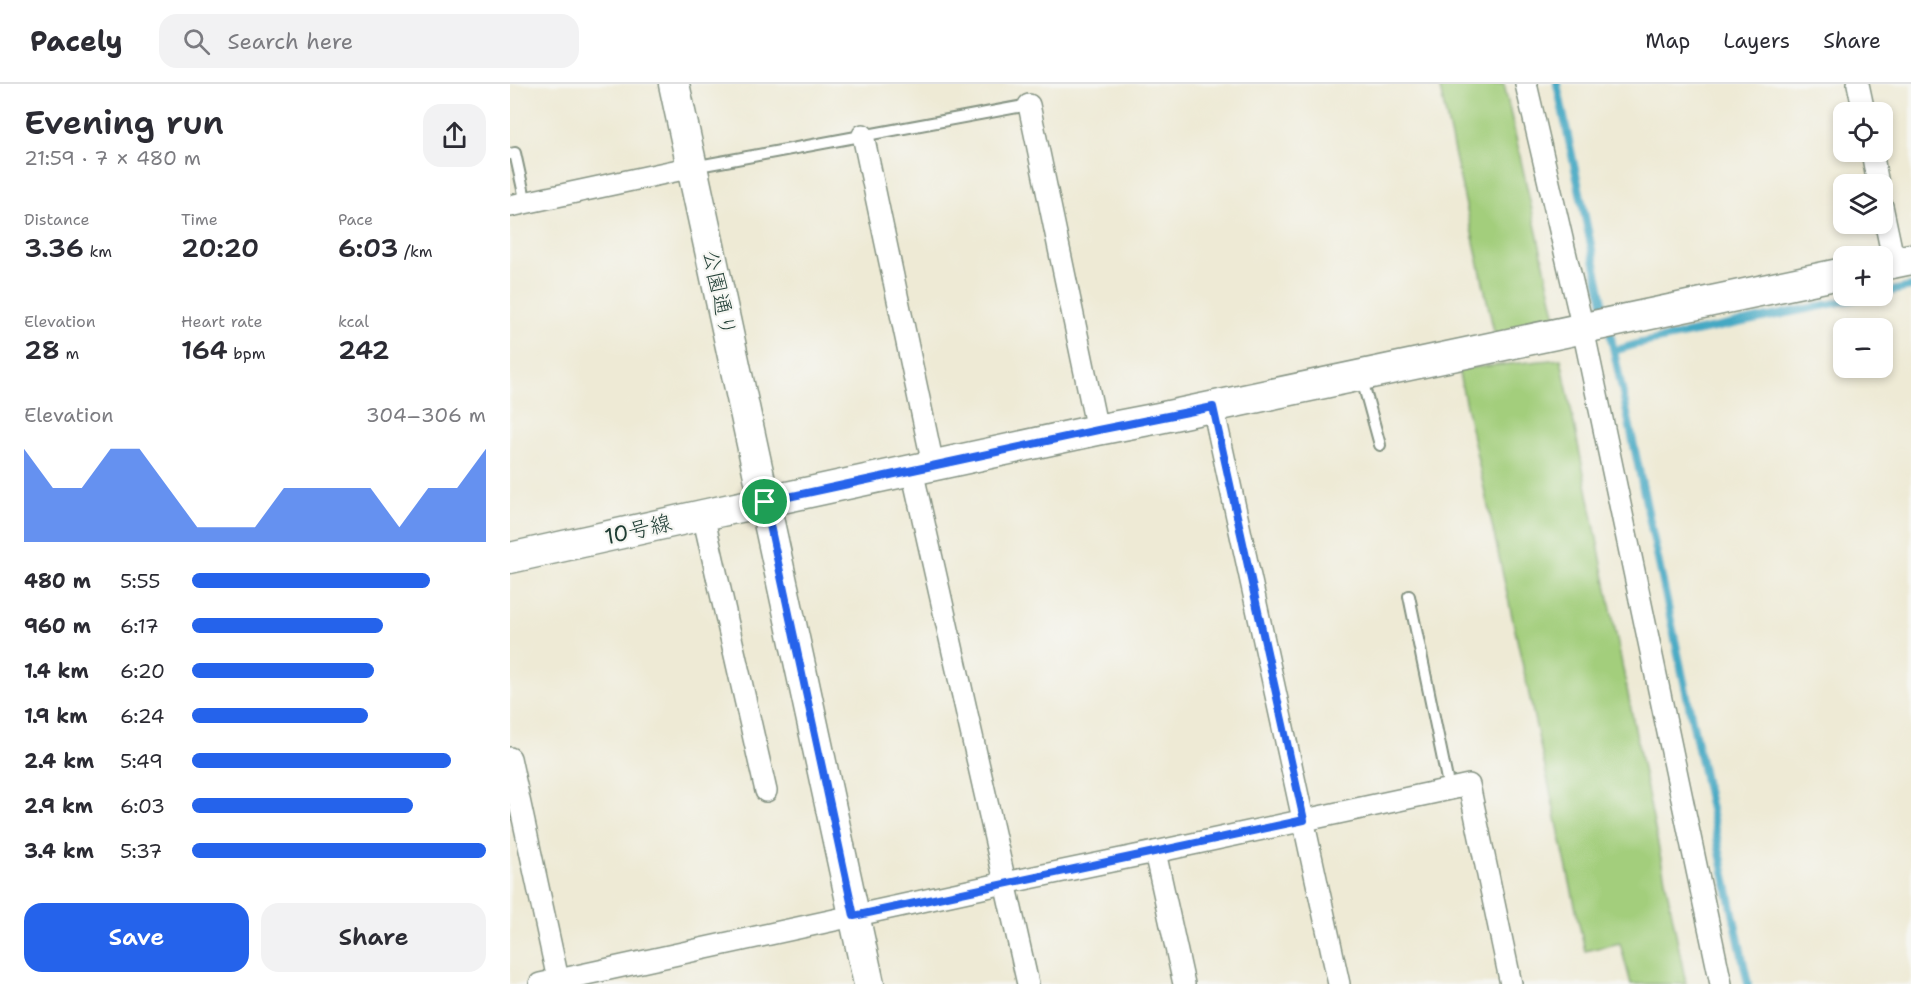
<!DOCTYPE html>
<html lang="en">
<head>
<meta charset="utf-8">
<style>
  body { margin:0; font-family:"Shantell Sans","Klee One",sans-serif; background:#f2f2f3; color:#2b2b33; height:100vh; display:flex; flex-direction:column; font-size:22px; white-space:nowrap }
  * { box-sizing:border-box; margin:0 }
  p { font-size:20px; color:#7c7c81 }
  .icon { flex:none; width:33px; height:33px; fill:none; stroke:currentColor; stroke-width:2; stroke-linecap:round; stroke-linejoin:round }
  .map { position:relative; flex:1; overflow:hidden }
  .sheet { display:flex; flex-direction:column; background:#fff; width:510px }
  .sheet>* { flex:none }
  .buttons { position:absolute; left:1323px; top:18px; display:grid; gap:12px }
  .buttons a { display:grid; place-items:center; width:60px; height:60px; border-radius:12px; background:#fff; box-shadow:0 3px 9px #0003; font-size:30px }
  .pin { position:absolute; display:grid; place-items:center; width:51px; height:51px; color:#fff; margin:-26px; border:3px solid #fff; border-radius:50%; box-shadow:0 2px 6px #0007 }
  .round { display:grid; place-items:center; flex:none; width:63px; height:63px; border-radius:18px; background:#f2f2f3 }
  .headline { display:flex; align-items:center; justify-content:space-between; height:102px; padding:0 24px }
  h1 { font-size:33px; font-weight:600; line-height:45px }
  .metrics { display:grid; grid-template-columns:repeat(3,1fr); gap:9px; height:102px; padding:6px 24px }
  .metrics div { display:grid; align-content:center }
  .metrics b { font-size:26px; font-weight:600 }
  .metrics small { font-size:16px; font-weight:400 }
  .metrics p { font-size:16px }
  .chart { height:168px; padding:12px 24px }
  .chart p { display:flex; justify-content:space-between }
  .chart svg { width:100%; height:108px; margin-top:6px; fill:#2563eb; opacity:.7 }
  .button { display:flex; gap:12px; margin-top:auto; padding:12px 24px }
  .button a { flex:1; height:69px; border-radius:18px; background:#2563eb; color:#fff; font-size:24px; font-weight:600; line-height:69px; text-align:center }
  .button a+a { background:#f2f2f3; color:#2b2b33 }
  ul { padding:0 24px; list-style:none; font-size:20px }
  li { display:grid; grid-template-columns:96px 72px 1fr; align-items:center; height:45px }
  li i { height:15px; border-radius:8px; background:#2563eb }
  header { display:flex; align-items:center; gap:36px; box-sizing:border-box; height:84px; padding:0 30px; background:#fff; border-bottom:2px solid #e1e1e2 }
  header strong { font-size:28px }
  nav { display:flex; gap:33px; margin-inline-start:auto; font-size:21px }
  .search { width:420px; height:54px; background:#f2f2f3; display:flex; align-items:center; gap:15px; box-sizing:border-box; padding:0 21px; border-radius:18px; color:#7c7c81; font-size:22px }
  main { display:flex; flex:1; min-height:0 }
  .map>svg:first-child { display:block }
</style>
</head>
<body>
<header>
<strong>Pacely</strong>
<div class="search"><svg class="icon" aria-label="search" viewBox="0 0 24 24"><circle cx="10" cy="10" r="6"/><path d="M15 15l6 6"/></svg>Search here</div>
<nav><a>Map</a><a>Layers</a><a>Share</a></nav>
</header>
<main>
<section class="sheet">
<div class="headline"><div><h1>Evening run</h1><p>21:59 · 7 × 480 m</p></div><a class="round"><svg class="icon" aria-label="share" viewBox="0 0 24 24"><path d="M12 15V3M7 8l5-5 5 5M5 13v7h14v-7"/></svg></a></div>
<div class="metrics">
<div><p>Distance</p><b>3.36<small> km</small></b></div>
<div><p>Time</p><b>20:20</b></div>
<div><p>Pace</p><b>6:03<small> /km</small></b></div>
</div>
<div class="metrics">
<div><p>Elevation</p><b>28<small> m</small></b></div>
<div><p>Heart rate</p><b>164<small> bpm</small></b></div>
<div><p>kcal</p><b>242</b></div>
</div>
<div class="chart"><p><span>Elevation</span>304–306 m</p>
<svg viewBox="0 0 160 44" preserveAspectRatio="none"><path d="M0 44V6L10 22L20 22L30 6L40 6L50 22L60 38L70 38L80 38L90 22L100 22L110 22L120 22L130 38L140 22L150 22L160 6V44z"/></svg>
</div>
<ul>
<li><b>480 m</b>5:55<i style="width:81%"></i></li>
<li><b>960 m</b>6:17<i style="width:65%"></i></li>
<li><b>1.4 km</b>6:20<i style="width:62%"></i></li>
<li><b>1.9 km</b>6:24<i style="width:60%"></i></li>
<li><b>2.4 km</b>5:49<i style="width:88%"></i></li>
<li><b>2.9 km</b>6:03<i style="width:75%"></i></li>
<li><b>3.4 km</b>5:37<i style="width:100%"></i></li>
</ul>
<div class="button"><a>Save</a><a>Share</a></div>
</section>
<div class="map">
<svg width="1401" height="900" viewBox="0 0 1401 900">
  <rect width="100%" height="100%" fill="#f6f6f2"/>
  <filter id="ink" filterUnits="userSpaceOnUse"><feTurbulence type="fractalNoise" baseFrequency=".0167" numOctaves="2"/><feDisplacementMap in="SourceGraphic" scale="12" xChannelSelector="R" yChannelSelector="G"/><feConvolveMatrix kernelMatrix="1 2 1 2 8 2 1 2 1" color-interpolation-filters="sRGB"/></filter>
  <filter id="wash" filterUnits="userSpaceOnUse"><feTurbulence type="fractalNoise" baseFrequency=".008" numOctaves="4" result="noise"/><feDisplacementMap in="SourceGraphic" scale="24" xChannelSelector="R" yChannelSelector="G"/><feGaussianBlur stdDeviation="1.35" result="paint"/><feColorMatrix in="noise" values="0 0 0 0 0 0 0 0 0 0 0 0 0 0 0 0 0 1.4 0 .05"/><feComposite in="paint" operator="in"/></filter>
  <g filter="url(#wash)">
    <rect width="100%" height="100%" fill="#eeead5"/>
    <!-- green -->
    <g fill="#a3ce7b" stroke="#618658" stroke-width="1.5">
      <polygon points="929,0 994,0 1048,243 986,257"/>
      <polygon points="1051,275 1176,900 1121,900 1110,859 1075,867 948,285"/>
    </g>
    <g fill="none" stroke-linecap="round" stroke-linejoin="round">
      <!-- stream -->
      <g stroke="#44a8c3" stroke-width="8">
        <polyline points="1047,0 1096,232"/>
        <polyline points="1372,209 1401,203"/>
        <polyline points="1099,244 1238,900"/>
        <polyline points="1104,267 1127,260 1360,212"/>
      </g>
    </g>
  </g>
  <g filter="url(#ink)">
    <g fill="none" stroke-linecap="round" stroke-linejoin="round">
      <!-- lane casing -->
      <g stroke="#869484" stroke-width="14">
        <g id="lane">
          <polyline points="0,70 5,69 16,119"/>
          <polyline points="183,83 519,21"/>
          <polyline points="851,292 870,361"/>
          <polyline points="899,512 939,705"/>
        </g>
      </g>
      <!-- street casing -->
      <g stroke="#869484" stroke-width="24">
        <g id="street">
          <polyline points="1016,0 1073,245 1211,900"/>
          <polyline points="1348,0 1354,28"/>
          <polyline points="519,21 587,346"/>
          <polyline points="353,51 423,381"/>
          <polyline points="1362,68 1368,100"/>
          <polyline points="0,122 183,83"/>
          <polyline points="1372,122 1384,179"/>
          <polyline points="703,323 829,900"/>
          <polyline points="402,386 518,900"/>
          <polyline points="193,431 256,707"/>
          <polyline points="0,674 49,900"/>
          <polyline points="645,768 959,701 1001,900"/>
          <polyline points="30,900 495,799 645,768 674,900"/>
        </g>
      </g>
      <!-- secondary casing -->
      <g stroke="#869484" stroke-width="33">
        <g id="secondary">
          <polyline points="164,0 359,900"/>
          <polyline points="1372,181 1401,175"/>
          <polyline points="0,474 193,431 587,346 649,334 1334,189"/>
        </g>
      </g>
      <!-- lane -->
      <use href="#lane" stroke="#fff" stroke-width="10"/>
      <!-- street -->
      <use href="#street" stroke="#fff" stroke-width="21"/>
      <!-- secondary -->
      <use href="#secondary" stroke="#fff" stroke-width="30"/>
    </g>
  </g>
  <g fill="none" stroke-linecap="round" stroke-linejoin="round" filter="url(#ink)">
    <!-- route casing -->
    <g stroke="#fff" stroke-width="12">
      <polygon id="route" points="703,323 794,736 344,832 255,418 588,346"/>
    </g>
    <!-- route -->
    <use href="#route" stroke="#2563eb" stroke-width="8"/>
  </g>
  <g text-anchor="middle" stroke-width="4.5" stroke-linejoin="round" paint-order="stroke">
    <!-- street labels -->
    <g font-size="22" fill="#1f3d34" stroke="#f6f6f2">
      <text transform="translate(210 209) rotate(78)" y="8">公園通り</text>
      <text transform="translate(128 445) rotate(-13)" y="8">10号線</text>
    </g>
  </g>
</svg>
<div class="buttons">
<a><svg class="icon" aria-label="locate" viewBox="0 0 24 24"><circle cx="12" cy="12" r="6"/><path d="M12 2v4M12 18v4M2 12h4M18 12h4"/></svg></a>
<a><svg class="icon" aria-label="layers" viewBox="0 0 24 24"><path d="M12 4l9 5-9 5-9-5zM3 14l9 5 9-5"/></svg></a>
<a>+</a>
<a>−</a>
</div>
<div class="pin" style="left:255px;top:418px;background:#1e9e55"><svg class="icon" aria-label="arrive" viewBox="0 0 24 24"><path d="M6 21V4h12l-3 4 3 4H6"/></svg></div>
</div>
</main>
</body>
</html>
